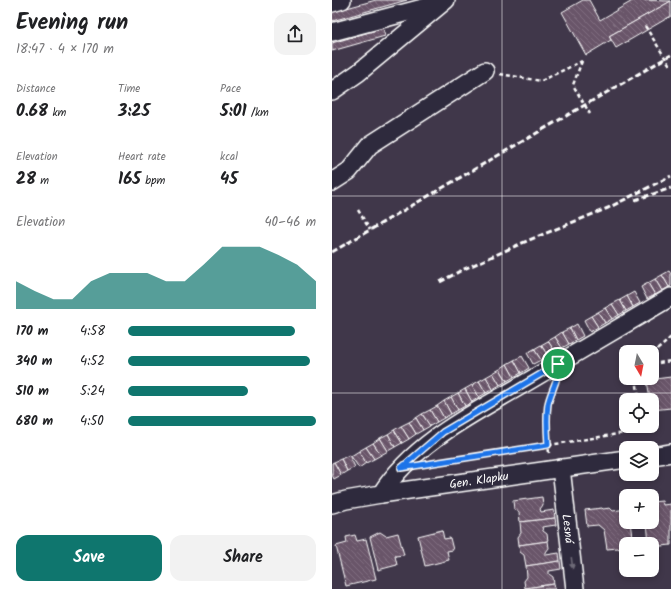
<!DOCTYPE html>
<html lang="en">
<head>
<meta charset="utf-8">
<style>
  body { margin:0; font-family:Kalam,sans-serif; background:#f2f2f2; color:#202124; height:100vh; display:flex; flex-direction:column; font-size:15px; white-space:nowrap }
  * { box-sizing:border-box; margin:0 }
  p { font-size:13px; color:#757577 }
  .icon { flex:none; width:22px; height:22px; fill:none; stroke:currentColor; stroke-width:2; stroke-linecap:round; stroke-linejoin:round }
  .map { position:relative; flex:1; overflow:hidden }
  .panel { display:flex; flex-direction:column; background:#fff; width:332px }
  .panel>* { flex:none }
  .needle { width:26px; rotate:170deg }
  .tools { position:absolute; left:287px; top:345px; display:grid; gap:8px }
  .tools a { display:grid; place-items:center; width:40px; height:40px; border-radius:8px; background:#fff; box-shadow:0 2px 6px #0003; font-size:20px }
  .pin { position:absolute; display:grid; place-items:center; width:34px; height:34px; color:#fff; margin:-17px; border:2px solid #fff; border-radius:50%; box-shadow:0 1px 4px #0007 }
  .round { display:grid; place-items:center; flex:none; width:42px; height:42px; border-radius:12px; background:#f2f2f2 }
  .headline { display:flex; align-items:center; justify-content:space-between; height:68px; padding:0 16px }
  h1 { font-size:22px; font-weight:600; line-height:30px }
  .figures { display:grid; grid-template-columns:repeat(3,1fr); gap:6px; height:68px; padding:4px 16px }
  .figures div { display:grid; align-content:center }
  .figures b { font-size:17px; font-weight:600 }
  .figures small { font-size:11px; font-weight:400 }
  .figures p { font-size:11px }
  .chart { height:112px; padding:8px 16px }
  .chart p { display:flex; justify-content:space-between }
  .chart svg { width:100%; height:72px; margin-top:4px; fill:#0f766e; opacity:.7 }
  .primary-button { display:flex; gap:8px; margin-top:auto; padding:8px 16px }
  .primary-button a { flex:1; height:46px; border-radius:12px; background:#0f766e; color:#fff; font-size:16px; font-weight:600; line-height:46px; text-align:center }
  .primary-button a+a { background:#f2f2f2; color:#202124 }
  ul { padding:0 16px; list-style:none; font-size:13px }
  li { display:grid; grid-template-columns:64px 48px 1fr; align-items:center; height:30px }
  li i { height:10px; border-radius:5px; background:#0f766e }
  main { display:flex; flex:1; min-height:0 }
  .map>svg:first-child { display:block }
</style>
</head>
<body>
<main>
<section class="panel">
<div class="headline"><div><h1>Evening run</h1><p>18:47 · 4 × 170 m</p></div><a class="round"><svg class="icon" aria-label="share" viewBox="0 0 24 24"><path d="M12 15V3M7 8l5-5 5 5M5 13v7h14v-7"/></svg></a></div>
<div class="figures">
<div><p>Distance</p><b>0.68<small> km</small></b></div>
<div><p>Time</p><b>3:25</b></div>
<div><p>Pace</p><b>5:01<small> /km</small></b></div>
</div>
<div class="figures">
<div><p>Elevation</p><b>28<small> m</small></b></div>
<div><p>Heart rate</p><b>165<small> bpm</small></b></div>
<div><p>kcal</p><b>45</b></div>
</div>
<div class="chart"><p><span>Elevation</span>40–46 m</p>
<svg viewBox="0 0 160 44" preserveAspectRatio="none"><path d="M0 44V27L10 33L20 38L30 38L40 27L50 22L60 22L70 22L80 27L90 27L100 17L110 6L120 6L130 6L140 11L150 17L160 27V44z"/></svg>
</div>
<ul>
<li><b>170 m</b>4:58<i style="width:89%"></i></li>
<li><b>340 m</b>4:52<i style="width:97%"></i></li>
<li><b>510 m</b>5:24<i style="width:64%"></i></li>
<li><b>680 m</b>4:50<i style="width:100%"></i></li>
</ul>
<div class="primary-button"><a>Save</a><a>Share</a></div>
</section>
<div class="map">
<svg width="339" height="589" viewBox="0 0 339 589">
  <defs>
    <pattern id="building-back-hatch" width="6" height="6" patternUnits="userSpaceOnUse"><rect width="6" height="6" fill="#695469"/><path d="M-1 5l2 2M0 0l6 6M5-1l2 2" fill="none" stroke="#806e80"/></pattern>
  </defs>
  <rect width="100%" height="100%" fill="#40374a"/>
  <filter id="ink" filterUnits="userSpaceOnUse"><feTurbulence type="fractalNoise" baseFrequency=".025" numOctaves="2"/><feDisplacementMap in="SourceGraphic" scale="8" xChannelSelector="R" yChannelSelector="G"/><feConvolveMatrix kernelMatrix="1 2 1 2 8 2 1 2 1" color-interpolation-filters="sRGB"/></filter>
  <g filter="url(#ink)">
    <!-- building -->
    <g fill="url(#building-back-hatch)" stroke="#fff">
      <polygon points="44,0 75,0 0,21 0,12"/>
      <polygon points="251,0 257,0 268,20 302,0 339,1 277,36 279,40 254,55 230,12"/>
      <polygon points="339,1 339,16 284,48 277,36"/>
      <polygon points="51,28 53,36 0,51 0,43"/>
      <polygon points="337,271 339,274 339,286 337,287 330,275"/>
      <polygon points="330,275 337,287 330,291 323,279"/>
      <polygon points="323,279 330,291 323,295 316,283"/>
      <polygon points="316,283 323,295 315,299 309,287"/>
      <polygon points="302,292 308,303 301,307 295,296"/>
      <polygon points="295,296 301,307 294,311 288,300"/>
      <polygon points="288,300 294,311 287,315 280,304"/>
      <polygon points="280,304 287,315 280,319 273,308"/>
      <polygon points="273,308 280,319 273,323 266,312"/>
      <polygon points="266,312 273,323 266,327 259,316"/>
      <polygon points="259,316 266,327 258,332 252,320"/>
      <polygon points="245,324 251,336 244,340 238,328"/>
      <polygon points="238,328 244,340 237,344 230,332"/>
      <polygon points="230,332 237,344 230,348 223,337"/>
      <polygon points="223,337 230,348 223,352 216,341"/>
      <polygon points="216,341 223,352 216,356 209,345"/>
      <polygon points="209,345 216,356 209,360 202,349"/>
      <polygon points="202,349 209,360 201,364 195,353"/>
      <polygon points="190,356 197,368 189,373 182,360"/>
      <polygon points="182,360 189,373 182,377 175,364"/>
      <polygon points="175,364 182,377 175,381 168,369"/>
      <polygon points="168,369 175,381 168,385 161,373"/>
      <polygon points="161,373 168,385 161,389 154,377"/>
      <polygon points="154,377 161,389 154,393 147,381"/>
      <polygon points="339,377 339,408 320,410 320,400 318,400 315,380"/>
      <polygon points="147,381 154,393 147,397 140,385"/>
      <polygon points="140,385 147,397 140,402 133,389"/>
      <polygon points="133,389 140,402 133,406 126,393"/>
      <polygon points="126,393 133,406 126,410 119,397"/>
      <polygon points="119,397 126,410 119,414 112,401"/>
      <polygon points="112,401 119,414 112,418 105,406"/>
      <polygon points="105,406 112,418 105,422 98,410"/>
      <polygon points="98,410 105,422 98,426 90,414"/>
      <polygon points="90,414 98,426 91,430 84,418"/>
      <polygon points="84,418 91,430 84,434 77,422"/>
      <polygon points="77,422 84,434 77,439 69,426"/>
      <polygon points="69,426 77,439 70,443 62,430"/>
      <polygon points="62,430 70,443 63,447 56,434"/>
      <polygon points="56,434 63,447 56,451 48,438"/>
      <polygon points="48,438 56,451 49,455 41,443"/>
      <polygon points="41,443 49,455 42,459 34,447"/>
      <polygon points="34,447 42,459 34,463 27,451"/>
      <polygon points="27,451 34,463 27,468 19,456"/>
      <polygon points="17,455 23,467 15,471 9,459"/>
      <polygon points="9,459 15,471 9,475 2,462"/>
      <polygon points="2,462 9,475 2,479 0,475 0,463"/>
      <polygon points="210,497 211,505 208,509 209,512 222,510 223,518 188,522 187,512 182,509 181,501"/>
      <polygon points="330,501 331,505 339,504 339,545 320,547 320,544 317,544 315,522 320,522 320,502"/>
      <polygon points="270,508 271,509 278,508 281,511 294,509 294,522 298,522 301,544 294,544 294,551 289,551 286,548 275,549 272,530 266,525 255,526 253,510"/>
      <polygon points="223,518 224,525 210,527 211,531 215,534 216,541 187,545 186,537 189,533 188,522"/>
      <polygon points="110,530 112,539 118,538 121,550 115,551 117,560 93,566 86,536"/>
      <polygon points="48,532 54,536 66,533 72,555 63,556 65,565 46,570 38,537"/>
      <polygon points="23,535 25,541 34,539 44,579 14,586 4,546 15,543 14,537"/>
      <polygon points="216,541 217,548 214,552 214,555 227,553 228,561 194,566 192,555 188,552 187,545"/>
      <polygon points="228,561 229,569 217,571 217,574 221,577 222,584 193,588 192,581 195,577 194,566"/>
      <polygon points="222,584 223,589 193,589 193,588"/>
    </g>
    <g fill="none" stroke-linecap="round" stroke-linejoin="round">
      <!-- minor casing -->
      <g stroke="#fff" stroke-width="20">
        <g id="minor">
          <polyline points="0,3 10,0"/>
          <polyline points="0,32 106,4"/>
          <polyline points="0,91 26,73 114,0"/>
          <polyline points="0,182 17,171 38,145 153,71"/>
          <polyline points="320,456 339,453"/>
          <path id="s1" d="M229 468 243 589"/>
          <path d="M49 494C83 441 143 413 195 382 243 354 291 325 339 297"/>
          <path id="s2" d="M0 504 14 500 49 494 294 459"/>
        </g>
      </g>
      <!-- path -->
      <g stroke="#fff" stroke-width="2.5" stroke-dasharray="4 3" stroke-linecap="butt">
        <polyline points="313,26 339,67"/>
        <polyline points="250,61 241,85 258,114"/>
        <polyline points="168,74 209,81 250,61"/>
        <polyline points="26,210 38,230"/>
        <polyline points="320,354 332,344 339,337"/>
        <polyline points="320,364 339,361"/>
        <polyline points="304,378 307,400"/>
        <path d="M217 453C214 426 213 412 222 386"/>
        <polyline points="99,464 311,430 310,426"/>
      </g>
      <!-- minor -->
      <use href="#minor" stroke="#2f2a3d" stroke-width="17"/>
      <!-- rail -->
      <g stroke="#fff" stroke-width="3" stroke-dasharray="6 3" stroke-linecap="butt">
        <polyline points="303,200 339,188"/>
        <polyline points="0,252 339,55"/>
        <polyline points="108,282 130,270 197,240 276,208 339,176"/>
      </g>
    </g>
    <!-- one-way arrows -->
    <defs><path id="oneway-solid" d="M-6-.8H1V-3.2L6.5 0L1 3.2V.8H-6Z"/></defs>
    <use fill="#6d6a77" href="#oneway-solid" transform="translate(240 563) rotate(83)"/>
  </g>
  <g fill="none" stroke-linecap="round" stroke-linejoin="round" filter="url(#ink)">
    <!-- route casing -->
    <g stroke="#fff" stroke-width="8">
      <path id="route" d="M226 364C228 378 219 390 216 404 214 418 215 431 216 445L69 468 111 432Z"/>
    </g>
    <!-- route -->
    <use href="#route" stroke="#1a73e8" stroke-width="5"/>
  </g>
  <!-- grid -->
  <path fill="none" stroke="#fff" stroke-width="1" stroke-opacity="0.55" d="M170 0V589M0 196H339M0 393H339"/>
  <g text-anchor="middle" stroke-width="3" stroke-linejoin="round" paint-order="stroke">
    <!-- street labels -->
    <g font-size="12" fill="#fff" stroke="#2f2a3d">
      <text dy="4" stroke="none"><textPath href="#s2" startOffset="149">Gen. Klapku</textPath></text>
      <text dy="4" stroke="none"><textPath href="#s1" startOffset="61">Lesná</textPath></text>
    </g>
  </g>
</svg>
<div class="tools">
<a><svg class="needle" viewBox="-14 -14 28 28"><path d="M0-13l5 13h-10z" fill="#e53935"/><path d="M0 13l5-13h-10z" fill="#757577"/></svg></a>
<a><svg class="icon" aria-label="locate" viewBox="0 0 24 24"><circle cx="12" cy="12" r="6"/><path d="M12 2v4M12 18v4M2 12h4M18 12h4"/></svg></a>
<a><svg class="icon" aria-label="layers" viewBox="0 0 24 24"><path d="M12 4l9 5-9 5-9-5zM3 14l9 5 9-5"/></svg></a>
<a>+</a>
<a>−</a>
</div>
<div class="pin" style="left:226px;top:364px;background:#1e9e55"><svg class="icon" aria-label="arrive" viewBox="0 0 24 24"><path d="M6 21V4h12l-3 4 3 4H6"/></svg></div>
</div>
</main>
</body>
</html>
